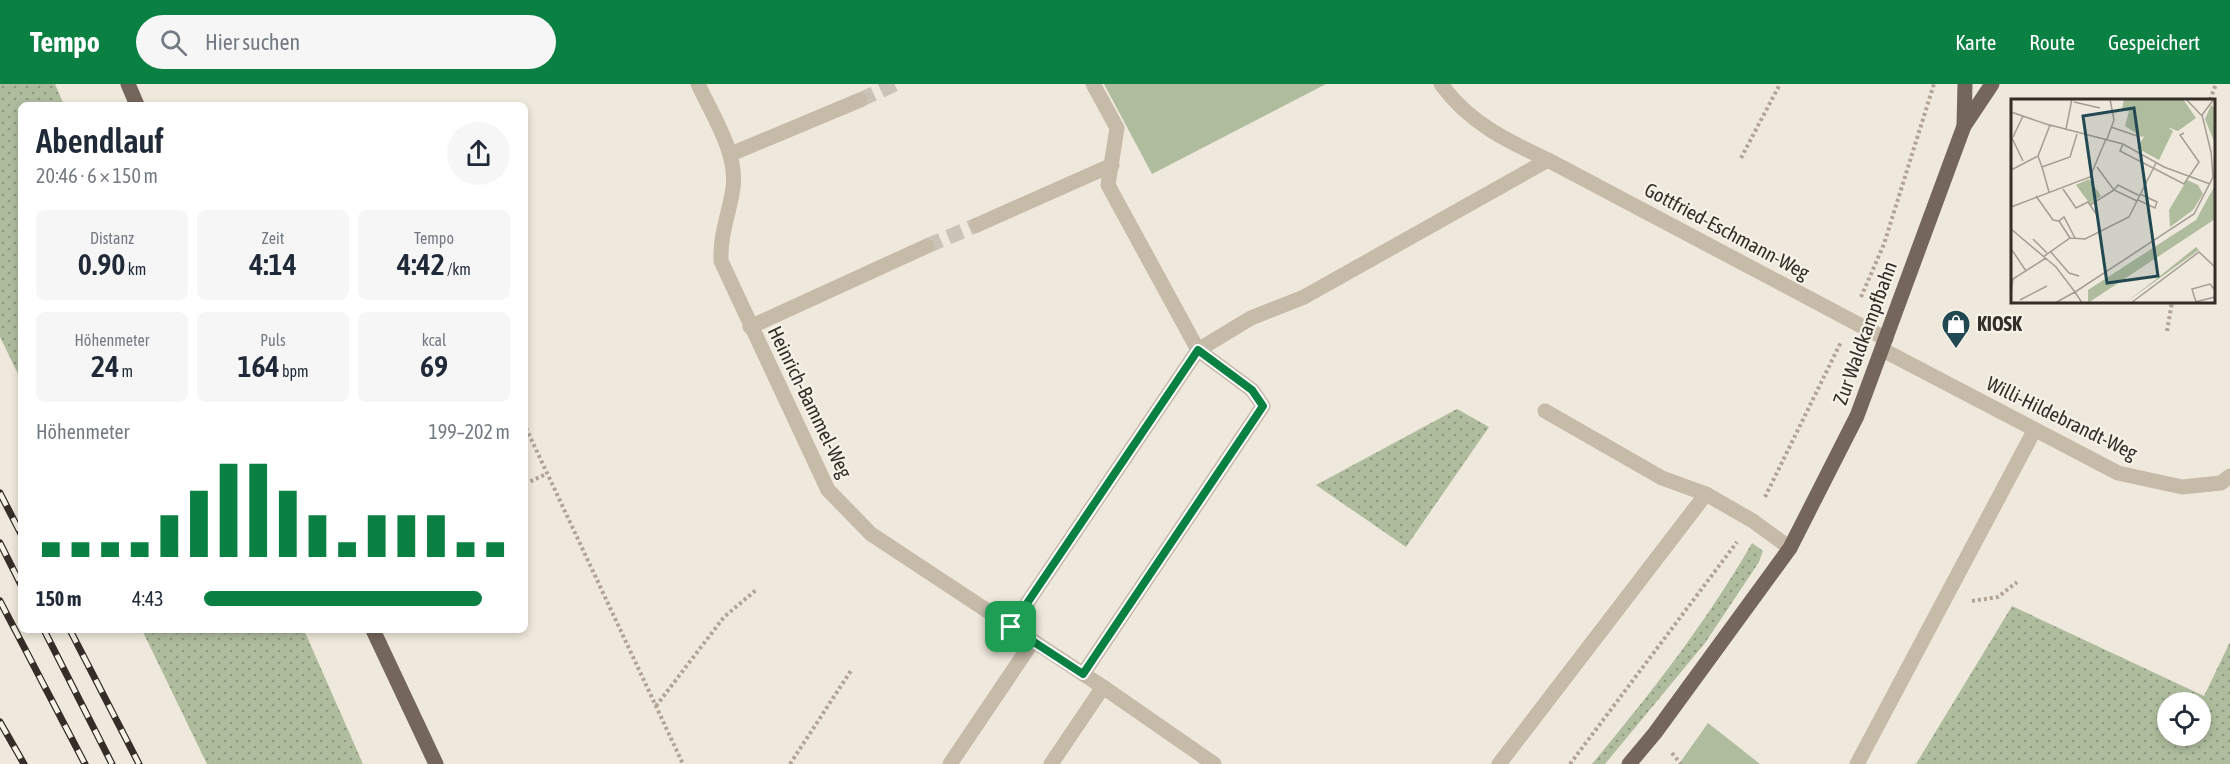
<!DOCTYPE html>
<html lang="de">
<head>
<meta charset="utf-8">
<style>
  body { margin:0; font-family:"Asap Condensed",sans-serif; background:#f6f6f7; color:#1f2937; height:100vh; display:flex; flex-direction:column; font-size:22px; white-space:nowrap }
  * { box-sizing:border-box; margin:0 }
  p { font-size:20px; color:#747a83 }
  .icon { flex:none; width:33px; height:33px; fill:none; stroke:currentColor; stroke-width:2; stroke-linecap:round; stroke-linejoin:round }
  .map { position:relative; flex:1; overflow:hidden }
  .sheet { position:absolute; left:18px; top:18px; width:510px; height:531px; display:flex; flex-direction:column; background:#fff; border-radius:9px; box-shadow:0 3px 9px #0003 }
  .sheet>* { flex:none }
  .fabs { position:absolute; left:2157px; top:608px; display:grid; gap:12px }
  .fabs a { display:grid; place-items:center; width:54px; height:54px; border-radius:50%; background:#fff; box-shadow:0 3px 9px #0003; font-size:30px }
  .pin { position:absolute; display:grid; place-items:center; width:51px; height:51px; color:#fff; margin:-26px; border-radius:12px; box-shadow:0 3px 9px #0006 }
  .round { display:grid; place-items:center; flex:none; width:63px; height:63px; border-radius:32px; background:#f6f6f7 }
  .head { display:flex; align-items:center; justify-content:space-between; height:102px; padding:0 18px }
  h1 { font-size:33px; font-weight:600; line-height:45px }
  .stats { display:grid; grid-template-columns:repeat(3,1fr); gap:9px; height:102px; padding:6px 18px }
  .stats div { display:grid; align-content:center; border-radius:9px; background:#f6f6f7; text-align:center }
  .stats b { font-size:30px; font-weight:600 }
  .stats small { font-size:16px; font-weight:400 }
  .stats p { font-size:16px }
  .chart { height:168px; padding:12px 18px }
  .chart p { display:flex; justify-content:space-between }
  .chart svg { width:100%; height:108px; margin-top:6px; stroke:#0b8043; stroke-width:6 }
  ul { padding:0 18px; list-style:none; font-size:20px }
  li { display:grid; grid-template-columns:96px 72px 1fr; align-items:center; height:45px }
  li i { height:15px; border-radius:8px; background:#0b8043 }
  header { display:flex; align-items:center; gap:36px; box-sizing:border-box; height:84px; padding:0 30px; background:#0b8043; color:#fff }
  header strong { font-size:28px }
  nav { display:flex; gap:33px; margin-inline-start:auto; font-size:21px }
  .search { width:420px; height:54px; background:#f6f6f7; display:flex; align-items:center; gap:15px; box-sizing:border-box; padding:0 21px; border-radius:33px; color:#747a83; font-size:22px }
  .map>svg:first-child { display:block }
</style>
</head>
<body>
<header>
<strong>Tempo</strong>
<div class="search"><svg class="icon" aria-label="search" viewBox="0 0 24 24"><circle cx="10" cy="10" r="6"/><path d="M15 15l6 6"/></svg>Hier suchen</div>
<nav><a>Karte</a><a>Route</a><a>Gespeichert</a></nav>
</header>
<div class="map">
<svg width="2230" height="680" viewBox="0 0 2230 680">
  <defs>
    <pattern id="grass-dots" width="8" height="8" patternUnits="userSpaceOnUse" patternTransform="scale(1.5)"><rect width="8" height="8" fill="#afbd9e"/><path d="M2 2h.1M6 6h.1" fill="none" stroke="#8f9a81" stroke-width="1.8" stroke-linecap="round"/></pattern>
  </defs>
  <rect width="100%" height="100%" fill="#efe8dc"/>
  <!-- grass -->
  <g fill="url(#grass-dots)" fill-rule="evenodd">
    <polygon points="0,0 55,0 64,21 21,21 21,296 0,253"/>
    <polygon points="1457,325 1489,343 1406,463 1316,401"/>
    <path d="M1752 459 1763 467 1759 478 1705 559 1605 680H1592C1651 609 1706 539 1752 459Z"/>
    <path d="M2012 522 2204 612 2230 558V680H1916ZM2168 618H2200V651H2168Z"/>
    <polygon points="142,546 304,546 363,680 207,680"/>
  </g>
  <!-- park -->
  <g fill="#afbd9e">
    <polygon points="1104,0 1326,0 1152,90"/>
    <polygon points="1708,639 1760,680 1679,680"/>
  </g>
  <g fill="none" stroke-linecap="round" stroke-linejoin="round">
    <!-- minor-tunnel -->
    <g stroke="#cac3b8" stroke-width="15" stroke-dasharray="15 8" stroke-linecap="butt">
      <polyline points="860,16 895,0"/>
      <polyline points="927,162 977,141"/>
    </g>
    <!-- path -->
    <g stroke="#b2a494" stroke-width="4" stroke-dasharray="3 3" stroke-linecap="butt">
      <polyline points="2210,16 2216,0"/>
      <polyline points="1741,74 1780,0"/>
      <polyline points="1861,213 1884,160 1934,0"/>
      <polyline points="2167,247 2172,218"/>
      <polyline points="526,344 683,680"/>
      <polyline points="525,400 546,390"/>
      <polyline points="1765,413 1841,258"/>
      <polyline points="1972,517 1998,513 2017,498"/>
      <polyline points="656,622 724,533 756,506"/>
      <polyline points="1672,669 1681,680"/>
      <polyline points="790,680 852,585"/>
      <polyline points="1570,680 1737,458"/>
    </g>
    <!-- minor -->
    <g stroke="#c6baa9" stroke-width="15">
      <path d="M698 0C712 31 738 69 733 104 729 131 720 149 721 177L828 406 871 450 1103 603 1214 680"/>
      <polyline points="1093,0 1117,44 1108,101 1198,266 1251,234 1304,213 1548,76"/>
      <path d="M1441 0C1468 38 1507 57 1548 76L1886 255"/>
      <polyline points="731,70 860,16"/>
      <polyline points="977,141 1112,81"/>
      <polyline points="750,243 927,162"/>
      <polyline points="1883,266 2118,389 2182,403 2221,399 2230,392"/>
      <polyline points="1545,327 1662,394 1706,410"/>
      <polyline points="1011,543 1198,266 1252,306 1263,322 1083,590"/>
      <polyline points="950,680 1033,557"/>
      <polyline points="1051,680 1103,603"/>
      <polyline points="1499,680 1706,410 1753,437 1790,464"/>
      <polyline points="1857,680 2034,347"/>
    </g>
    <!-- major -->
    <g stroke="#75665b" stroke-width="15">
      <polyline points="128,0 137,21"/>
      <polyline points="1964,42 1965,0"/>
      <polyline points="373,546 436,680"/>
      <polyline points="1629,680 1655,649 1790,464 1857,332 1964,42 1992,0"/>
    </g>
    <!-- rail casing -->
    <g stroke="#342d28" stroke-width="7">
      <g id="rail">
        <polyline points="0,409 21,450"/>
        <polyline points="0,459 21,501"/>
        <polyline points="0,517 85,680"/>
        <polyline points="44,546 112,680"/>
        <polyline points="70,546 139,680"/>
        <polyline points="0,638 24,680"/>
      </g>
    </g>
    <!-- rail -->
    <use href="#rail" stroke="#f7f2e8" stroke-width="4.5" stroke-dasharray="14" stroke-linecap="butt"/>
  </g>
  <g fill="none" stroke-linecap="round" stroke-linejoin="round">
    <!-- route casing -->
    <g stroke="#fff" stroke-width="12">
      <polygon id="route" points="1198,266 1252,306 1263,322 1083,590 1011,543"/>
    </g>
    <!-- route -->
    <use href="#route" stroke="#0b8043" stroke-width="8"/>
  </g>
  <!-- icons -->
  <defs>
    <g id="shop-pin" transform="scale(1.5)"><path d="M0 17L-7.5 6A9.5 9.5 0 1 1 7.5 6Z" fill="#224951" stroke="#f7f2e8"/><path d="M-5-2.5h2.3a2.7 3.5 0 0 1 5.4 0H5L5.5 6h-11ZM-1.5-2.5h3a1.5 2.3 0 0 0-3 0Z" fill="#fff"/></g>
  </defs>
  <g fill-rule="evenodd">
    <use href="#shop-pin" x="1956" y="240"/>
  </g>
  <g text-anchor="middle" stroke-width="4.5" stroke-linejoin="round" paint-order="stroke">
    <!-- street labels -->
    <g font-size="20" fill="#342d28" stroke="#f7f2e8">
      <text transform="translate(1727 147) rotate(28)" y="7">Gottfried-Eschmann-Weg</text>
      <text transform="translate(1865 249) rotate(-70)" y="7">Zur Waldkampfbahn</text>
      <text transform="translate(810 318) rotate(64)" y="7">Heinrich-Bammel-Weg</text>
      <text transform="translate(2062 334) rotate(26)" y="7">Willi-Hildebrandt-Weg</text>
    </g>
    <!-- poi labels -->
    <g font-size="20" font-weight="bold" fill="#342d28" stroke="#f7f2e8" text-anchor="start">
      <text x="1977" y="247">KIOSK</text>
    </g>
  </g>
  <!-- overview -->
  <g transform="translate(2011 15)">
    <rect width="204" height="204" fill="#efe8dc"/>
    <path d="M113 0H172L185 19 167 32 159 29 131 38 114 27 118 12 111 10ZM176 81 187 86 192 95 182 111 159 128 158 111ZM204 86V120L77 204V191L185 121ZM185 148 188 151 114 204 144 181Z" fill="#afbd9e"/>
    <path d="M200 6 204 9V45L194 20Z" fill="#afbd9e"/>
    <path d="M150 24 162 32 148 61 126 49 139 28ZM78 80 90 97 79 105 65 86Z" fill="#afbd9e"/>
    <path fill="none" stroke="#a49d94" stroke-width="1.5" d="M175 0 191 17M63 3 89 9M0 13 41 27M39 26 112 45 153 68 199 85M100 28 129 38M55 30 61 0M0 37 12 62M2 38 12 17M96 40 103 21 99 0M112 45 109 52 173 85 188 63 169 36 173 34M200 53 191 16 203 0M27 57 39 26M31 68 38 93M0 71 27 57 31 68 59 58 66 35M52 90 65 109 77 103 86 116M25 97 42 121 48 122M127 101 144 109 146 103 129 95M126 102 103 91 107 86 129 97M79 106 103 91 86 68M0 108 79 78 95 40M0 130 45 168 64 193 44 204M59 139 48 122 53 118 64 139M22 140 36 154M1 151 15 172M39 152 58 174 68 177M32 158 59 139 74 140 118 118 145 64M0 194 2 180 35 159M9 201 36 187M184 203 204 198M185 203 181 190 199 185 204 191M71 204 64 193 183 115 202 78 200 52M120 204 188 153 204 168"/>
    <path fill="#224951" fill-opacity="0.15" stroke="#224951" stroke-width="3" d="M123 9 147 177 96 184 72 17Z"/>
    <rect width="204" height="204" fill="none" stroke="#342d28" stroke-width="3"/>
  </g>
</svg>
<div class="fabs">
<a><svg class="icon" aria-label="locate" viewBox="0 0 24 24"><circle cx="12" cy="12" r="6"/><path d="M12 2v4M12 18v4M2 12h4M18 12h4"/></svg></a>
</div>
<div class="pin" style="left:1011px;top:543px;background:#1e9e55"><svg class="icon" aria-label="arrive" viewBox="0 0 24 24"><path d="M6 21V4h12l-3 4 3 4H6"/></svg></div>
<section class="sheet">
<div class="head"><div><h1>Abendlauf</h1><p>20:46 · 6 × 150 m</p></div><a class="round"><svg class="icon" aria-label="share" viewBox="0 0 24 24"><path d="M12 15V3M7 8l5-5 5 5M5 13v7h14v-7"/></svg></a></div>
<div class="stats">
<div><p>Distanz</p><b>0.90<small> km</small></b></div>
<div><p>Zeit</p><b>4:14</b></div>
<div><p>Tempo</p><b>4:42<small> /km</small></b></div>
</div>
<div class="stats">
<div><p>Höhenmeter</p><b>24<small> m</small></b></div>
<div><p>Puls</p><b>164<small> bpm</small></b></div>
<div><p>kcal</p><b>69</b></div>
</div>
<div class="chart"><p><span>Höhenmeter</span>199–202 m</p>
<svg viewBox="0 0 160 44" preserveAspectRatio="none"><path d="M5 44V38M15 44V38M25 44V38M35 44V38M45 44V27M55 44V17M65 44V6M75 44V6M85 44V17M95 44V27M105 44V38M115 44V27M125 44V27M135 44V27M145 44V38M155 44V38"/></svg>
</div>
<ul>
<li><b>150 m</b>4:43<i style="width:91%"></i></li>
</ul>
</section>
</div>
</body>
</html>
